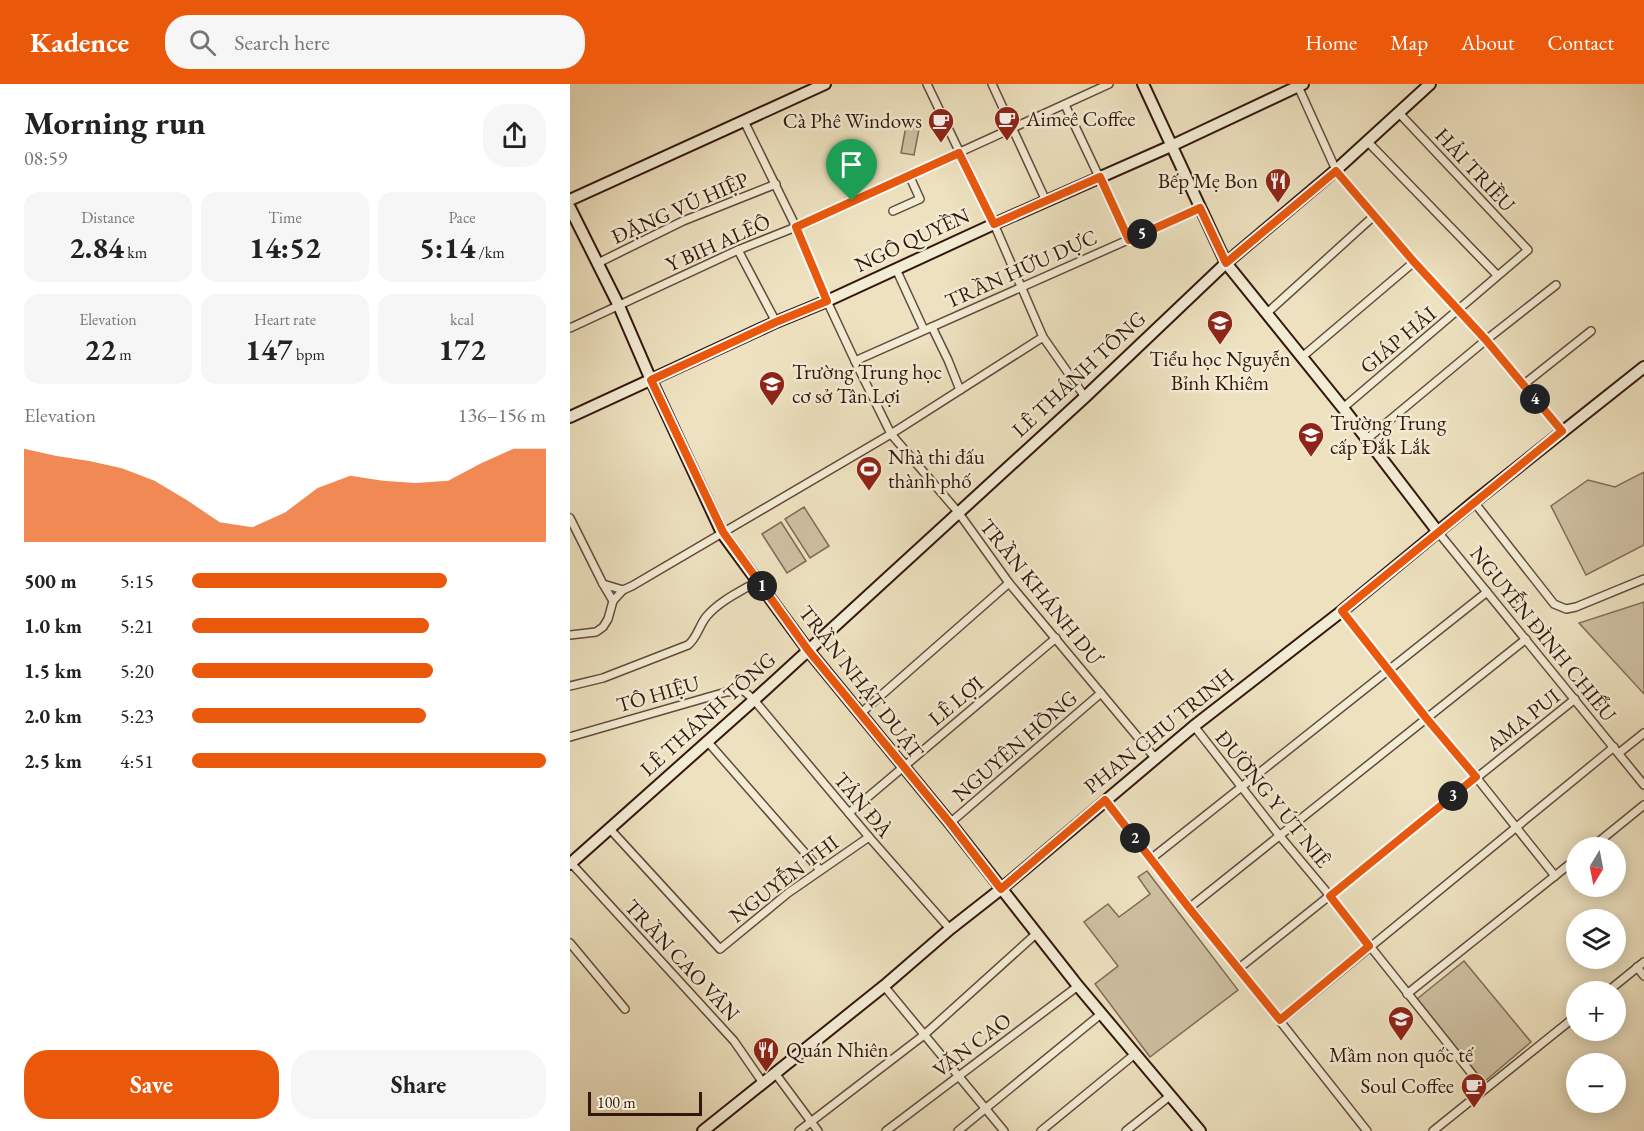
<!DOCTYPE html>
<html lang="en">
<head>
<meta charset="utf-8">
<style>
  body { margin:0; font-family:"EB Garamond",serif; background:#f6f6f6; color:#222; height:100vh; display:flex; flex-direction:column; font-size:22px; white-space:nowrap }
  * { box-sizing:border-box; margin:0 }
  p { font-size:20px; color:#767676 }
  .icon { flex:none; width:33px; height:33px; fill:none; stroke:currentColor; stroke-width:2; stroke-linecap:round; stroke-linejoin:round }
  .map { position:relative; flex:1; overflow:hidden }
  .drawer { display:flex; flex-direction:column; background:#fff; width:570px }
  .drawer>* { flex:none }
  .needle { width:39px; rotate:190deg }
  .buttons { position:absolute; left:996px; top:753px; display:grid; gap:12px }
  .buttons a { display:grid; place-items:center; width:60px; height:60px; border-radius:50%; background:#fff; box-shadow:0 3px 15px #0003; font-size:30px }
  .scale { position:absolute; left:18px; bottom:15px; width:114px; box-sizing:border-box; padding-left:6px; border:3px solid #33170d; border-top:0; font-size:16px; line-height:21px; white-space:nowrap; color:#33170d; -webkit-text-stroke:4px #f3ecd5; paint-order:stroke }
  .pin { position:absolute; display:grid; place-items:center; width:51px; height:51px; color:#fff; margin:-62px -26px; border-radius:50% 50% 50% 0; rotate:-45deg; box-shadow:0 0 6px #0007 }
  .pin .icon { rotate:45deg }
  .km { position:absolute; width:30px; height:30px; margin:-15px; border-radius:50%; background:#222; color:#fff; font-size:16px; line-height:30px; text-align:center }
  .round { display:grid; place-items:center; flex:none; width:63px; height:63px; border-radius:24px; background:#f6f6f6 }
  .overview { display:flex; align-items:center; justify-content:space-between; height:102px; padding:0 24px }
  h1 { font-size:33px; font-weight:700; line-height:45px }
  .stats { display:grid; grid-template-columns:repeat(3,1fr); gap:9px; height:102px; padding:6px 24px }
  .stats div { display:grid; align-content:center; border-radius:15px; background:#f6f6f6; text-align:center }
  .stats b { font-size:30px; font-weight:700 }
  .stats small { font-size:16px; font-weight:400 }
  .stats p { font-size:16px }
  .chart { height:168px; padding:12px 24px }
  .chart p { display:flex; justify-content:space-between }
  .chart svg { width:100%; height:108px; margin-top:6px; fill:#ea580c; opacity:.7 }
  .cta { display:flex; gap:12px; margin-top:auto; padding:12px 24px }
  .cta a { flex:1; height:69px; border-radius:24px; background:#ea580c; color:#fff; font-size:24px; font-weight:700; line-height:69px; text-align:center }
  .cta a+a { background:#f6f6f6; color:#222 }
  ul { padding:0 24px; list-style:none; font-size:20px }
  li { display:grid; grid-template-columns:96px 72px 1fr; align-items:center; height:45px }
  li i { height:15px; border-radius:8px; background:#ea580c }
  header { display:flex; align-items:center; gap:36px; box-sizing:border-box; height:84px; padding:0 30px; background:#ea580c; color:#fff }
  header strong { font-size:28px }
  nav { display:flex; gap:33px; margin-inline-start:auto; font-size:21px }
  .search { width:420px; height:54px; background:#f6f6f6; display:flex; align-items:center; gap:15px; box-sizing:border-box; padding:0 21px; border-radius:24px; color:#767676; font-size:22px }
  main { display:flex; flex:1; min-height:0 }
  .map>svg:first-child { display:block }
</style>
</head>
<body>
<header>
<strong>Kadence</strong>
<div class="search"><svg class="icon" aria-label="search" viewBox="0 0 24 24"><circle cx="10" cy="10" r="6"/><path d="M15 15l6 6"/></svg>Search here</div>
<nav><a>Home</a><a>Map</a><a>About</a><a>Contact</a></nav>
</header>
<main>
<section class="drawer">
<div class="overview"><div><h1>Morning run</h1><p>08:59</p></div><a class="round"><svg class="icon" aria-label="share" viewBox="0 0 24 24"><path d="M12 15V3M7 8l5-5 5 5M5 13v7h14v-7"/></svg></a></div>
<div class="stats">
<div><p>Distance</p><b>2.84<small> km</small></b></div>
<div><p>Time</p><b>14:52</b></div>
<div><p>Pace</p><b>5:14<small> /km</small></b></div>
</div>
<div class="stats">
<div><p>Elevation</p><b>22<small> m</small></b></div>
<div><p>Heart rate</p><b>147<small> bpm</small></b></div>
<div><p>kcal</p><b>172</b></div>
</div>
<div class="chart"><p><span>Elevation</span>136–156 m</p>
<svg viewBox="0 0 160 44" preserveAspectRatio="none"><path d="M0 44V6L10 9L20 11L30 14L40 19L50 27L60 36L70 38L80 32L90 22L100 17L110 19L120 20L130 19L140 12L150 6L160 6V44z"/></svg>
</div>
<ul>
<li><b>500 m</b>5:15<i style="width:72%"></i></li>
<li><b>1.0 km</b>5:21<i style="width:67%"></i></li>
<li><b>1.5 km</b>5:20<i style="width:68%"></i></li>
<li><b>2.0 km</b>5:23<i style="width:66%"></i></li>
<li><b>2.5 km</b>4:51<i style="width:100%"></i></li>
</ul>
<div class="cta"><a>Save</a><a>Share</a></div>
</section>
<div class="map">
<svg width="1074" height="1047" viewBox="0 0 1074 1047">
  <rect width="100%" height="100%" fill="#ede1bf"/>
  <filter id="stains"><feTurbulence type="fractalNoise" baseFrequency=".00333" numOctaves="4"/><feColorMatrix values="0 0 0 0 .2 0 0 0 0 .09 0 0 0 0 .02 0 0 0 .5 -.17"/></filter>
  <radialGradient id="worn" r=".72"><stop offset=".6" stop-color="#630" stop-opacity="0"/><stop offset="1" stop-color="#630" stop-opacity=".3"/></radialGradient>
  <!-- green -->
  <g fill="#cdbfa1" stroke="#806b57" stroke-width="1.5">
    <polygon points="336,42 349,45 344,71 331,69"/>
    <polygon points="1074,388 1074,461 1016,491 981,422 1018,396 1045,403"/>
    <polygon points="234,423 259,462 240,474 215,435"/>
    <polygon points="211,438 236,477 217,489 192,450"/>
    <polygon points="1074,518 1074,610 1009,539"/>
    <polygon points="577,787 668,906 580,973 525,900 548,882 514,838 538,820 549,833 580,810 568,793"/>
    <polygon points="894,877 961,958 914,998 847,915"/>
  </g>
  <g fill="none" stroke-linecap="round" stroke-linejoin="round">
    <!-- street casing -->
    <g stroke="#624a3a" stroke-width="10">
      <g id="street">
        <polyline points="357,0 424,140 473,253 515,313"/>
        <polyline points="422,0 476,117"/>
        <polyline points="727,0 766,86 844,178 916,256 992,347"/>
        <polyline points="495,21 559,156"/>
        <polyline points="174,37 226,143 257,217 285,277 321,350 388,428 439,499 586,675"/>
        <polyline points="797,57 927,191"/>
        <polyline points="323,127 350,115 339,91"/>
        <polyline points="168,166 206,238"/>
        <polyline points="28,179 113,137 206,100"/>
        <polyline points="326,185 354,246"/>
        <polyline points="697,229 805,131"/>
        <polyline points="362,243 378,276 390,306"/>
        <polyline points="0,244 168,166 226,143 539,0"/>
        <polyline points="732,273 844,178"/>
        <polyline points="285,277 630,124"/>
        <polyline points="953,301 1021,247"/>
        <polyline points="773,324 958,166 829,29"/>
        <polyline points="797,355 916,256 986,201"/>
        <polyline points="904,418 984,520 996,525 1006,523 1074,495"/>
        <polyline points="0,434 33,500 43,517"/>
        <polyline points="868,448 1074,701"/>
        <polyline points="33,500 53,506 62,502 321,350 473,253"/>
        <polyline points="772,527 857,635 906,693 985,792"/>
        <polyline points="0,551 26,548 33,543 38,535 43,517 53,506"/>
        <path d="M0 602 33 594 118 561C127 554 129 542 136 533 149 517 171 507 188 497"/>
        <polyline points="291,629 439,499"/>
        <polyline points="624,642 709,751 760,812 914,1005"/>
        <polyline points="0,653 156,608 174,607 184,616 299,753 380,845"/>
        <polyline points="137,657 250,786"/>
        <polyline points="1049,669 1074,649"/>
        <polyline points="535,716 797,1047"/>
        <polyline points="279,729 486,554"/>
        <polyline points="380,739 531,609"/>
        <polyline points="39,744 150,865 218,809 299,753"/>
        <polyline points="1021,764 1074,721"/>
        <polyline points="582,774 917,508"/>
        <polyline points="1,779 164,957 193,999"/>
        <polyline points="619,824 956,555"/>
        <polyline points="0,859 55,925"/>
        <polyline points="1067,883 1074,892"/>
        <polyline points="668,885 1005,615"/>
        <polyline points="314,902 434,1047"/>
        <polyline points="1037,908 1074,878"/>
        <polyline points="837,910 1006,775"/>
        <polyline points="710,937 1044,663"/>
        <polyline points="205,989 248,1047"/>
        <polyline points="229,1047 354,951 467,849"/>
        <polyline points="316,1047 508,902"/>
        <polyline points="388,1047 531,930"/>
        <polyline points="471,1047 565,970"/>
        <polyline points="556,1047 601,1011"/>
        <polyline points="863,1047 1006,932"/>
      </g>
    </g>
    <!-- secondary casing -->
    <g stroke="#33170d" stroke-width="14">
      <g id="secondary">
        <polyline points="573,0 656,179 773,324 868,448"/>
        <polyline points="0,116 255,0"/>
        <polyline points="0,124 49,222 81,296 152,449 238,566 380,739 508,902 630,1047"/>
        <polyline points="0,333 206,238 257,217 424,140 601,62 733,0"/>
        <polyline points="0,780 184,616 515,313 656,179 766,86 860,0"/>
        <polyline points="133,1047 314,902 380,845 431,805 624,642 772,527 904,418 1074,283"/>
      </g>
    </g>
    <!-- street -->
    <use href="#street" stroke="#f3ecd5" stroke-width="7"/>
    <!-- secondary -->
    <use href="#secondary" stroke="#f3ecd5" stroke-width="10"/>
  </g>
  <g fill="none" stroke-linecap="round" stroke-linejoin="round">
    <!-- route casing -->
    <g stroke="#fff" stroke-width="12">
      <polygon id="route" points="389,69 424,140 530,93 559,156 630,124 656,179 766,87 844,178 916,256 992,347 772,527 857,635 906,693 760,812 799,862 710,936 619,824 535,716 431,805 380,739 238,566 153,448 81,296 206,238 257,217 226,143"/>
    </g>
    <!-- route -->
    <use href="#route" stroke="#ea580c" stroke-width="8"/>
  </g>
  <!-- icons -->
  <defs>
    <g id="cafe-pin" transform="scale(1.35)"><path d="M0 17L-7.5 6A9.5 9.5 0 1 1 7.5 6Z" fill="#8f2418" stroke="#f3ecd5"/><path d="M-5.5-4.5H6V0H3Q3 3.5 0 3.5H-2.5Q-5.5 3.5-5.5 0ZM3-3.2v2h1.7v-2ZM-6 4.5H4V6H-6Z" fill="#fff"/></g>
    <g id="restaurant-pin" transform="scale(1.35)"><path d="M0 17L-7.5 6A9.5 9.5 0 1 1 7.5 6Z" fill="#8f2418" stroke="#f3ecd5"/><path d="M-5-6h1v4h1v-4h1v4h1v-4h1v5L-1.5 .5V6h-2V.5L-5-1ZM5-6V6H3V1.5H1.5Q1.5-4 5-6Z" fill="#fff"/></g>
    <g id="school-pin" transform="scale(1.35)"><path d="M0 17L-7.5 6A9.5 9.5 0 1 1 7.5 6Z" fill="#8f2418" stroke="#f3ecd5"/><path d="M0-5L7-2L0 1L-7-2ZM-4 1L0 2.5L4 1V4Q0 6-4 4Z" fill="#fff"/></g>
    <g id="stadium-pin" transform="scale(1.35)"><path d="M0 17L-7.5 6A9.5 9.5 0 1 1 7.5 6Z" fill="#8f2418" stroke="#f3ecd5"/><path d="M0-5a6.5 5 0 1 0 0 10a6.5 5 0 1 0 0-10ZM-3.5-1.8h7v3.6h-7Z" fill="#fff"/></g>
  </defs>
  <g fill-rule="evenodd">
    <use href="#cafe-pin" x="437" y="35"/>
    <use href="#cafe-pin" x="371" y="37"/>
    <use href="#restaurant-pin" x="708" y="97"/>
    <use href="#school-pin" x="650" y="239"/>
    <use href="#school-pin" x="202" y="300"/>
    <use href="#school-pin" x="741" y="351"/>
    <use href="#stadium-pin" x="299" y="385"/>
    <use href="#school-pin" x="831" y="935"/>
    <use href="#restaurant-pin" x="196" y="966"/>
    <use href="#cafe-pin" x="904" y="1002"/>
  </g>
  <g text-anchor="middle" stroke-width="5" stroke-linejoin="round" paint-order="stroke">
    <!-- poi labels -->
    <g font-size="21" fill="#33170d" stroke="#f3ecd5" text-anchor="start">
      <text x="456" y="42">Aimeê Coffee</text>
      <text x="352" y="44" text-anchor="end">Cà Phê Windows</text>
      <text x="688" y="104" text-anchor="end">Bếp Mẹ Bon</text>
      <text x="650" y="282" text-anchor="middle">Tiểu học Nguyễn<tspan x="650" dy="24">Bỉnh Khiêm</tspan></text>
      <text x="222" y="295">Trường Trung học<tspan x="222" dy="24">cơ sở Tân Lợi</tspan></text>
      <text x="760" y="346">Trường Trung<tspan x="760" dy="24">cấp Đắk Lắk</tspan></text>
      <text x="318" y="380">Nhà thi đấu<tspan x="318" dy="24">thành phố</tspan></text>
      <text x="216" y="973">Quán Nhiên</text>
      <text x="831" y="978" text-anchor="middle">Mầm non quốc tế</text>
      <text x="884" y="1009" text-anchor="end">Soul Coffee</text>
    </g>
    <!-- street labels -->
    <g font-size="21" fill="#33170d" stroke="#f3ecd5">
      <text transform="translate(905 86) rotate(47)" y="7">HẢI TRIỀU</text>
      <text transform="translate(110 124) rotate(-24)" y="7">ĐẶNG VŨ HIỆP</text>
      <text transform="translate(342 156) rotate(-25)" y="7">NGÔ QUYỀN</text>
      <text transform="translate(148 159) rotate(-24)" y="7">Y BIH ALÊÔ</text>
      <text transform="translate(451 185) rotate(-24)" y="7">TRẦN HỮU DỰC</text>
      <text transform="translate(828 256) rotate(-40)" y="7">GIÁP HẢI</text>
      <text transform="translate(509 290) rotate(-43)" y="7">LÊ THÁNH TÔNG</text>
      <text transform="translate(471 508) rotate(51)" y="7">TRẦN KHÁNH DƯ</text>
      <text transform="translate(973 550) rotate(51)" y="7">NGUYỄN ĐÌNH CHIỂU</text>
      <text transform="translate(291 598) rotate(52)" y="7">TRẦN NHẬT DUẬT</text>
      <text transform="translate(88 610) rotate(-16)" y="7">TÔ HIỆU</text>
      <text transform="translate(386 617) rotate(-40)" y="7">LÊ LỢI</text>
      <text transform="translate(138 630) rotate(-42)" y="7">LÊ THÁNH TÔNG</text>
      <text transform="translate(953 636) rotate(-38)" y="7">AMA PUI</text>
      <text transform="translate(589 647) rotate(-39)" y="7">PHAN CHU TRINH</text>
      <text transform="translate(445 662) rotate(-41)" y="7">NGUYÊN HỒNG</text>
      <text transform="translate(703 715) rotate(51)" y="7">ĐƯỜNG Y ÚT NIÊ</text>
      <text transform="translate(293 721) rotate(50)" y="7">TẢN ĐÀ</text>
      <text transform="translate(214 795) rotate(-37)" y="7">NGUYỄN THI</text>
      <text transform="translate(112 876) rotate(47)" y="7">TRẦN CAO VÂN</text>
      <text transform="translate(402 961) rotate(-37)" y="7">VĂN CAO</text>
    </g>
  </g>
  <rect width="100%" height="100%" filter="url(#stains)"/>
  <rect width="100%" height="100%" fill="url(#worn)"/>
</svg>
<div class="buttons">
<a><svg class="needle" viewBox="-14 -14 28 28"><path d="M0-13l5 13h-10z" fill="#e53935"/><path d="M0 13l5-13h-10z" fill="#767676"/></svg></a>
<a><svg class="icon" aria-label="layers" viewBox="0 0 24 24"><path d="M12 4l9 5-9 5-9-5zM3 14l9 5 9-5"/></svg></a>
<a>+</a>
<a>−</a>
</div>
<div class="scale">100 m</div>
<div class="pin" style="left:282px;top:117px;background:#1e9e55"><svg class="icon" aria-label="arrive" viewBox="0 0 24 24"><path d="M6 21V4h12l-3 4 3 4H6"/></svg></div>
<b class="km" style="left:192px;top:502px">1</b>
<b class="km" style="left:565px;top:754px">2</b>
<b class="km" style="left:883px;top:712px">3</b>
<b class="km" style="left:965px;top:315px">4</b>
<b class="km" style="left:572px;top:150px">5</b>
</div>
</main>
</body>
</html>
